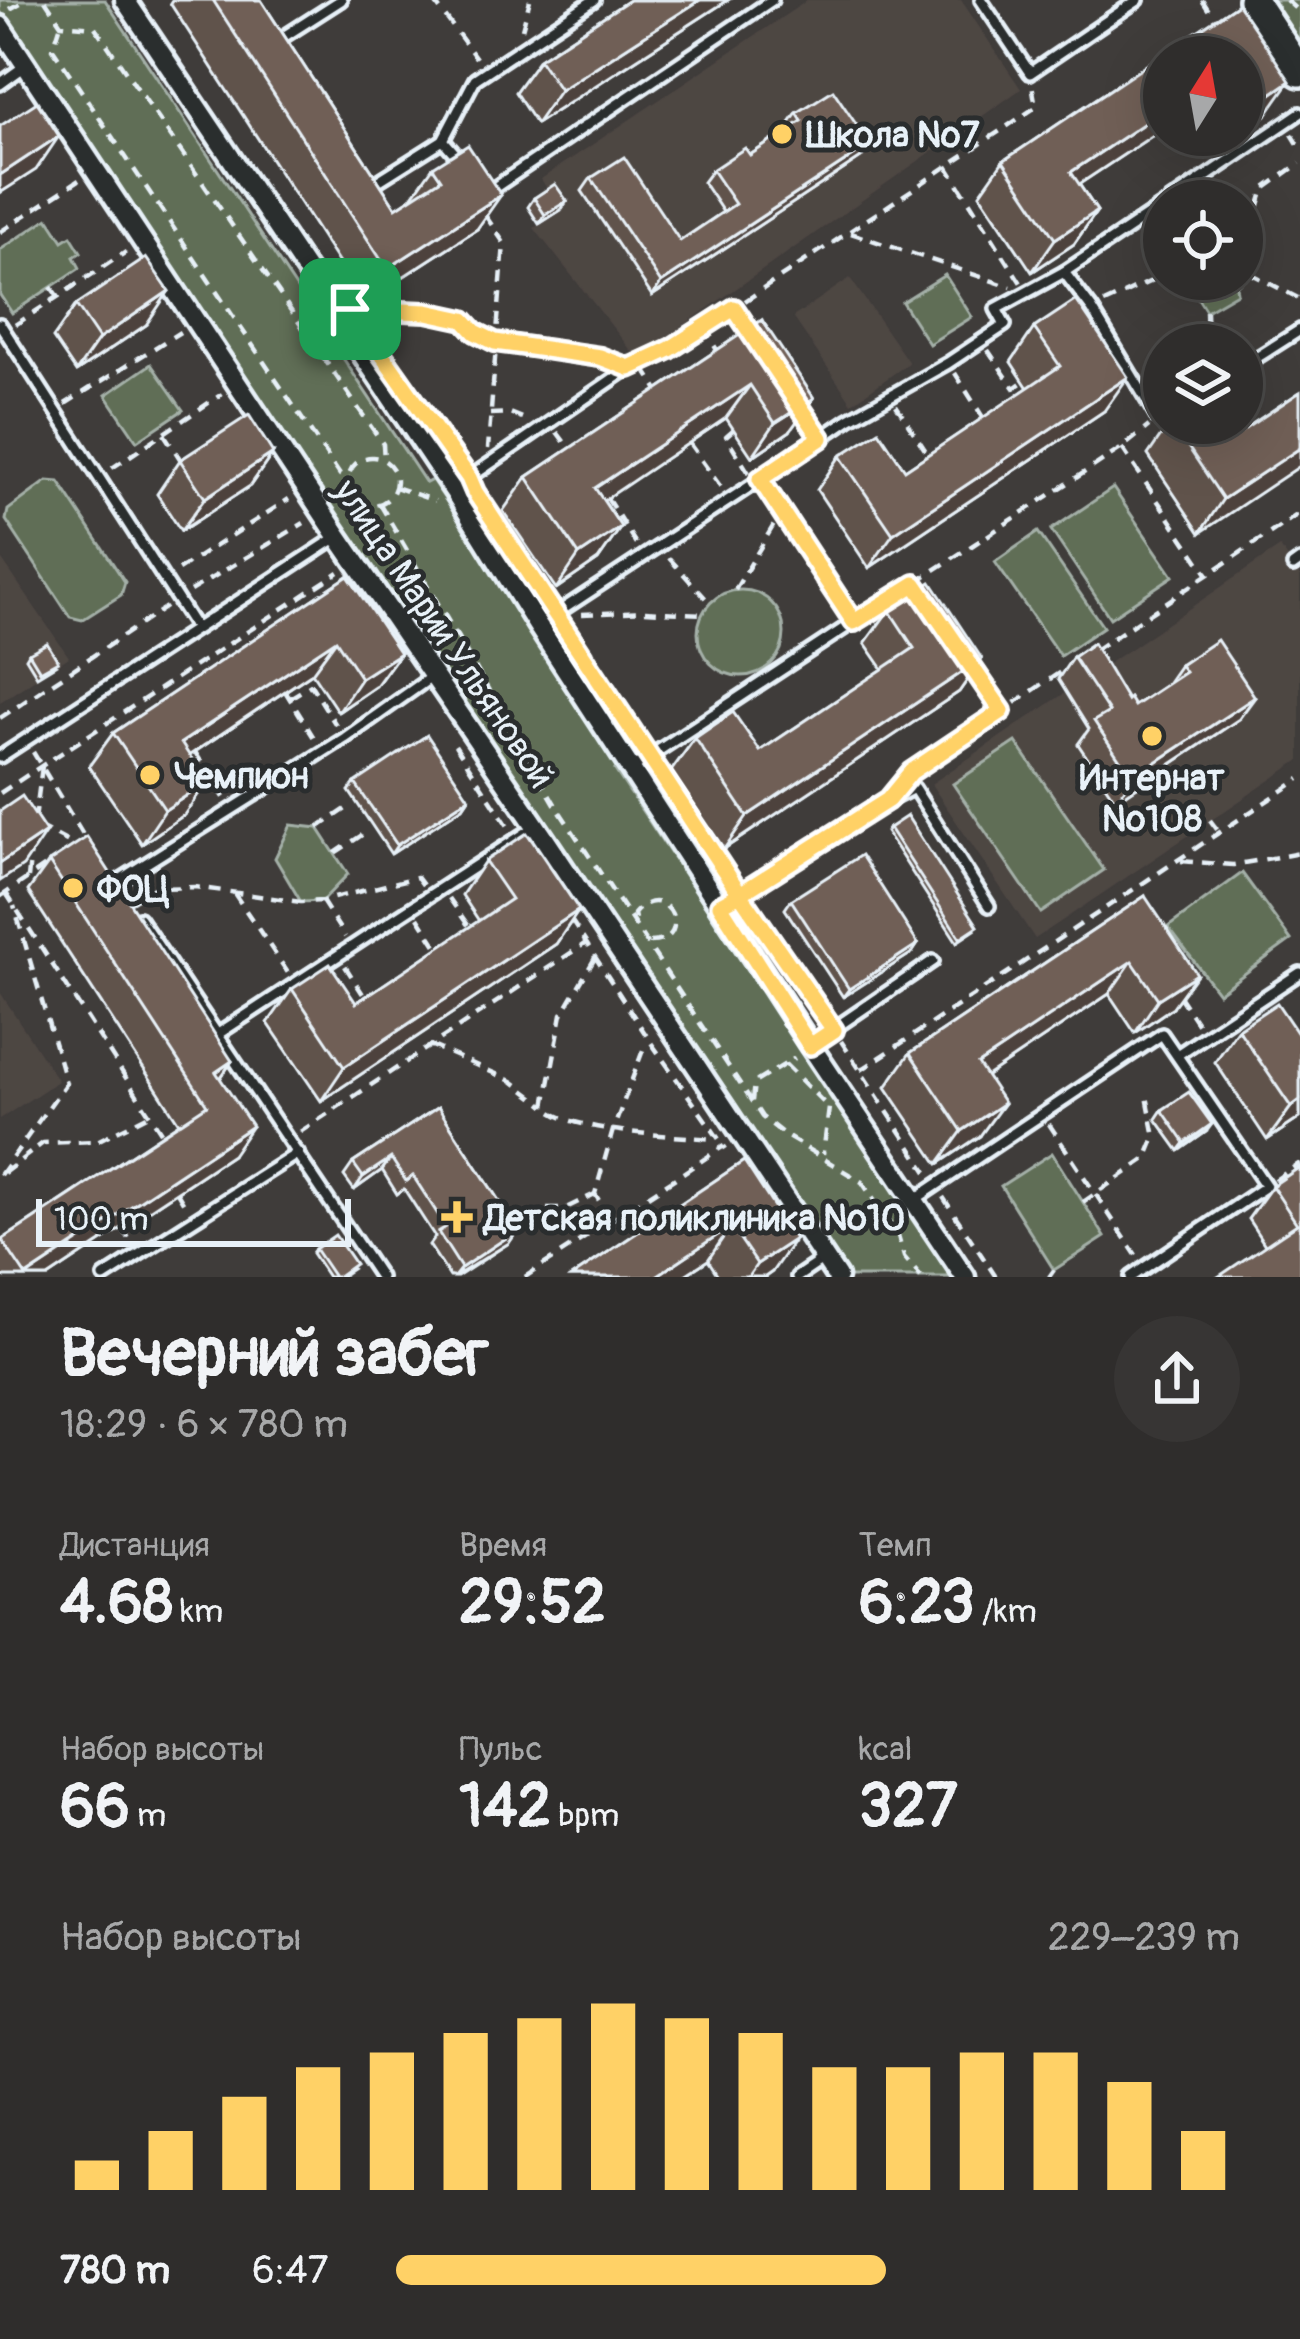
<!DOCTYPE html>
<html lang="ru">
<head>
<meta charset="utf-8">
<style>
  body { margin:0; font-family:Pangolin,sans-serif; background:#373534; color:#f1f3f6; height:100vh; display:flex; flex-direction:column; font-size:45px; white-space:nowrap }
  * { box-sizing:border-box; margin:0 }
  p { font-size:39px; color:#a7a8a9 }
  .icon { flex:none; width:66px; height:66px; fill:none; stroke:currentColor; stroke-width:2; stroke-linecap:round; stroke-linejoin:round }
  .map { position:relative; height:1277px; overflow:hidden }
  .details { display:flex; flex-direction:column; background:#2f2d2c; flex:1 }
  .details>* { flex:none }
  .needle { width:78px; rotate:11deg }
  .buttons { position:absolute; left:1143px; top:36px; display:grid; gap:24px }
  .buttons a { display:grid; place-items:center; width:120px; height:120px; border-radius:50%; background:#2f2d2c; box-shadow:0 12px 48px #0002,0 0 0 3px #4a4948; font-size:60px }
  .scale { position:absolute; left:36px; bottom:30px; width:315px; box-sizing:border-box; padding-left:12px; border:6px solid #e8f1f8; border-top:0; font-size:33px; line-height:42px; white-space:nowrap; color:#e8f1f8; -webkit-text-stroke:9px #2a2d2e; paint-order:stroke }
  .pin { position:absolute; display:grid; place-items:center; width:102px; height:102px; color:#fff; margin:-51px; border-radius:24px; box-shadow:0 6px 18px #0006 }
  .round { display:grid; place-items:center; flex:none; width:126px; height:126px; border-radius:63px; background:#373534 }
  .head { display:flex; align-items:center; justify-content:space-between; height:204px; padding:0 60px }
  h1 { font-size:66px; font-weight:700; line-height:90px }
  .figures { display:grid; grid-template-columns:repeat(3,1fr); gap:18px; height:204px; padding:12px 60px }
  .figures div { display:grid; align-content:center }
  .figures b { font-size:60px; font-weight:700 }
  .figures small { font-size:33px; font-weight:400 }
  .figures p { font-size:33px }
  .chart { height:336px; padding:24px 60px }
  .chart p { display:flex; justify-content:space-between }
  .chart svg { width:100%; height:216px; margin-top:12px; stroke:#ffd166; stroke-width:6 }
  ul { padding:0 60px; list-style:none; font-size:39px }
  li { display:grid; grid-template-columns:192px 144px 1fr; align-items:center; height:90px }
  li i { height:30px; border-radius:15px; background:#ffd166 }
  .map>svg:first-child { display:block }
</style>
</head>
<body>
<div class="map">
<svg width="1300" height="1277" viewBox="0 0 1300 1277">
  <rect width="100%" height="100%" fill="#3f3c3a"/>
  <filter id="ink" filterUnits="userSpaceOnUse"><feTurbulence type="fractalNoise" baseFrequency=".00833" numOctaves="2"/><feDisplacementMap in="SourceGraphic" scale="24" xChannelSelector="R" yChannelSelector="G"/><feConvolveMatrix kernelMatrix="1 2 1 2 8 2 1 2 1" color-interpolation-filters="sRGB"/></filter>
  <g filter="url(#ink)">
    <!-- built -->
    <g fill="#4e4643">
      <polygon points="808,0 961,0 1021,89 637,358 534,228 560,210 541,179"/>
      <polygon points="850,278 909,363 852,403 793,317"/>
      <polygon points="1280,547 1300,576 1300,760 1035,939 931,784"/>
      <polygon points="0,557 69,657 0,702"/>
      <polygon points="0,992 58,1081 0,1119"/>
    </g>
    <!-- green -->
    <g fill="#606e57" stroke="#a4b0a8" stroke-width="3">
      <polygon points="0,0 105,0 426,483 432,480 623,764 615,770 953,1277 839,1277 0,11"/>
      <polygon points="1261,0 1300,0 1300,59"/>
      <polygon points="48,218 63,241 71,236 81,252 74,257 80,268 12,313 0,295 0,250"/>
      <polygon points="1242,246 1246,247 1250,273 1236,286 1237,293 1206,311 1186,279 1242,279"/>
      <polygon points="945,275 972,317 929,344 902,302"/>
      <polygon points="151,364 183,410 137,441 106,395"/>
      <polygon points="47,481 59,482 125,582 121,595 82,620 70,617 6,520 8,510"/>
      <polygon points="1113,488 1173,576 1110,618 1051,530"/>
      <polygon points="1038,532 1103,627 1060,656 995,562"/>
      <circle cx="741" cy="633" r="43"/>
      <polygon points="1016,742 1104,870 1041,913 953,784"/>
      <polygon points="291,825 318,828 348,874 322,901 301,902 275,858"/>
      <polygon points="1242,873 1291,940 1218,993 1168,927"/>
      <polygon points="1052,1153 1105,1237 1054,1270 1001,1186"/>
    </g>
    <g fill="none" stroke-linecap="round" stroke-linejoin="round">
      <!-- lane casing -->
      <g stroke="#e8f1f8" stroke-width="18">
        <g id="lane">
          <polyline points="981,0 1030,73 1138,0"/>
          <polyline points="277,41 341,0"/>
          <polyline points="0,84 25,66"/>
          <polyline points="443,140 475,79 594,0"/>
          <polyline points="370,186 443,140 462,162"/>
          <polyline points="488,192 772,0"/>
          <polyline points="1170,201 1300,113"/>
          <polyline points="1164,205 1064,272 1092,309 1158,419 1164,416"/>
          <polyline points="734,308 755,339"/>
          <polyline points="0,324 195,627"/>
          <polyline points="1242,367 1300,330"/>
          <polyline points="797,403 821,438"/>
          <polyline points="761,479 849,419 948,363 1005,325 996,309 1064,272"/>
          <polyline points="455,492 469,478 629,368"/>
          <polyline points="1293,566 1300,561"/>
          <polyline points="539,625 761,479 854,622 632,768"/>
          <polyline points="0,757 337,537"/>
          <polyline points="120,889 115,883 345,738 434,675"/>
          <polyline points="720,905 888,801 914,788 989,906"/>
          <polyline points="139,918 380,1277"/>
          <polyline points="218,1034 535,827"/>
          <polyline points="810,1045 933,961"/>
          <polyline points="1177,1055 1300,973"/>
          <polyline points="914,1200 1162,1034 1266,1186 1131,1277"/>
          <polyline points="104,1277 298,1153"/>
          <polyline points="797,1277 825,1258"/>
        </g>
      </g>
      <!-- street casing -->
      <g stroke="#e8f1f8" stroke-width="27">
        <g id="street">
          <polyline points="125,0 455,492 538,626 810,1045 965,1277"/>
          <polyline points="0,26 338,536 536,826 837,1277"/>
        </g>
      </g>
      <!-- secondary casing -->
      <g stroke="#e8f1f8" stroke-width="36">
        <polyline id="secondary" points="1253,0 1300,72"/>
      </g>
      <!-- path -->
      <g stroke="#e8f1f8" stroke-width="4.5" stroke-dasharray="12 9" stroke-linecap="butt">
        <polyline points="45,0 61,24 95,27 383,444 384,461"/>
        <polyline points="433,0 476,58"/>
        <polyline points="1202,0 1215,20"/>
        <polyline points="1286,0 1300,13"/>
        <polyline points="10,9 26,0"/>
        <polyline points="60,27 53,49 340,475 349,478"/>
        <polyline points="522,29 530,0"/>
        <polyline points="1292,134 1300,147"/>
        <polyline points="947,166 1021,283"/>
        <polyline points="1223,201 1224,182"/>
        <polyline points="485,215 504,243 488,449"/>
        <polyline points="0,232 79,180"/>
        <polyline points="851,233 1011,287"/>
        <polyline points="1246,247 1264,189 1300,163"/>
        <polyline points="1250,273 1300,299"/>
        <polyline points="51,287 58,297"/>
        <polyline points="745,301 1036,107 1032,84"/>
        <polyline points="1104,303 1164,275"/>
        <polyline points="356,309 427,312 464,320 475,332 495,342 600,357 615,363"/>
        <polyline points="1206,311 1207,345"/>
        <polyline points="15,325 126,252"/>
        <polyline points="703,328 719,353"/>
        <polyline points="988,350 1014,388 1024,381"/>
        <polyline points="642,362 669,349 721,317"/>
        <polyline points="644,368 660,393"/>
        <polyline points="955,373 984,419"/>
        <polyline points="65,404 180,332"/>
        <polyline points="896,405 929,456"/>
        <polyline points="490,414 510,413 525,419"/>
        <polyline points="734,429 726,436 749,473"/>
        <polyline points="557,432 572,452"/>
        <polyline points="164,434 184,465"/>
        <polyline points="689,443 723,490"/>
        <polyline points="1122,448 1208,575"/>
        <circle cx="372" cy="481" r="24"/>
        <polyline points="112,468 222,394"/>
        <polyline points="395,487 435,501"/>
        <polyline points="607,498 638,547"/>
        <polyline points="380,504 558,809 762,1117 786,1136 862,1182 898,1236 904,1257 921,1277"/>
        <polyline points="669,558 710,603"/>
        <polyline points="178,570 289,499"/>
        <polyline points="735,590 775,523"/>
        <polyline points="190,591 304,523"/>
        <polyline points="582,614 644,611 702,614"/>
        <polyline points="864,616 1122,448 1149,426"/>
        <polyline points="565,627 641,743"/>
        <polyline points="1095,650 1300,513"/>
        <polyline points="972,666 1002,711"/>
        <polyline points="285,691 316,741"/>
        <polyline points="290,698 311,685 336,725"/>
        <polyline points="0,718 166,607"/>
        <polyline points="455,745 508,826"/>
        <polyline points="33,752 86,840"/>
        <polyline points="195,752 225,799"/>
        <polyline points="658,767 733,883"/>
        <polyline points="910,773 1065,669"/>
        <polyline points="0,793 339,572"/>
        <polyline points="35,820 42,766"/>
        <polyline points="1210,820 1219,832"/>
        <polyline points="38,826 76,846"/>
        <polyline points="318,828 346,809"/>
        <polyline points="335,853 362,835"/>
        <polyline points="1181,861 1233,865 1300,853"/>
        <polyline points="28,878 31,849"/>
        <polyline points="6,893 163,1135"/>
        <polyline points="234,893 288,973"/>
        <polyline points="0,897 50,863"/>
        <polyline points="449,898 470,928"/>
        <polyline points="322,901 345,937"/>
        <polyline points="129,903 154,888 195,887 301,902 322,901 417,877 423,885"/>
        <polyline points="746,903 825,1017"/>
        <polyline points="418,917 441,953"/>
        <path d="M635 919 634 914C666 875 699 944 647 942"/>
        <polyline points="571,920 652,1044 726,1149"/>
        <path d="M595 958 562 1014 545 1106C566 1133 680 1136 716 1139"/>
        <polyline points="345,966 368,1002"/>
        <polyline points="1179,996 1199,1026"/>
        <polyline points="841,1041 927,1172"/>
        <polyline points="430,1045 512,1081 545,1106"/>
        <polyline points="785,1064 829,1108 823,1154"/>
        <polyline points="861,1070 1300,779"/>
        <polyline points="752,1101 754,1083 795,1058"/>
        <polyline points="1049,1124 1136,1255"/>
        <polyline points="300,1132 586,943"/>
        <polyline points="4,1173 43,1143 97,1141 149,1115"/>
        <polyline points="0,1175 66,1083 14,906"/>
        <polyline points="1275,1180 1300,1163"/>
        <polyline points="177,1192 186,1207"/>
        <polyline points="943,1197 996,1277"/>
        <polyline points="1083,1202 1146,1159 1155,1137 1147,1096"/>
        <polyline points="547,1209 564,1209 595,1194"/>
        <polyline points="610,1218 595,1194 613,1130 643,1050"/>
        <polyline points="122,1228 132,1243"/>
        <polyline points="525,1277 724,1146"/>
        <polyline points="1049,1277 1054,1270"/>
      </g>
      <!-- lane -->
      <use href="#lane" stroke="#2a2d2e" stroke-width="9"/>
      <!-- street -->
      <use href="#street" stroke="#2a2d2e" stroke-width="18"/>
      <!-- secondary -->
      <use href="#secondary" stroke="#2a2d2e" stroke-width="27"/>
    </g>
    <!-- wall -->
    <g fill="#60524b" stroke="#e8f1f8" stroke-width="3">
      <polygon points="172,0 261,0 396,208 411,198 433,167 477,229 364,302 170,3"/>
      <polygon points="629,0 728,0 536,124 515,92 539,59"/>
      <polygon points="1238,4 1266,115 1242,131 1242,57 1164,57 1164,128 1079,184 1097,211 1074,244 1032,272 980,194 1003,161"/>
      <polygon points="797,113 870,145 861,158 652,296 582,191 591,178 680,241 723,212 703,182 712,170 750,155 790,129 788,126"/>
      <polygon points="534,198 567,201 561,210 539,224 528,207"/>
      <polygon points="76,305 146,325 76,372 53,338"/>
      <polygon points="762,320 790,431 752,457 726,418 603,500 621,527 598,560 556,589 503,511 527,477"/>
      <polygon points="1034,328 1104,411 869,568 817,490 840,456 905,470 1028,388 1011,362"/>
      <polygon points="1300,392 1200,533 1148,455 1170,423 1236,435"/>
      <polygon points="273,453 250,486 181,531 157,494 180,460"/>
      <polygon points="348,576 400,653 376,686 338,712 312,673 189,756 184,815 142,844 89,766 113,733"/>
      <polygon points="889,610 982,659 959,692 724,849 671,771 695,738 760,751 883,669 865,643"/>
      <polygon points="29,653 55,665 37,676 26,658"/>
      <polygon points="1073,657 1134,706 1166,685 1180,665 1239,719 1116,801 1078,744 1089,729 1058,679"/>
      <polygon points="355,783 469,798 463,807 391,854 349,791"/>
      <polygon points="889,828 975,930 957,942 886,832"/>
      <polygon points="485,861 579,910 556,944 321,1101 268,1023 292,989 356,1003 479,921 462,895"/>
      <polygon points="49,862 232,1061 220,1079 232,1155 48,1277 0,1277 0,1243 2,1240 179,1123 28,891"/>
      <polygon points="1145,896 1173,1007 1135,1033 1109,994 986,1076 980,1136 938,1164 886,1087 910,1053"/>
      <polygon points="791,900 918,944 912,953 843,997 785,909"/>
      <polygon points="1238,1029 1300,1037 1300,1118 1267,1140 1215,1062"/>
      <polygon points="438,1107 518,1230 509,1243 457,1277 450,1277 429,1245 435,1237 404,1189 397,1194 382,1170 354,1190 344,1176 353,1163"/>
      <polygon points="1162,1110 1206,1132 1179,1151 1156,1119"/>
      <polygon points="744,1161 772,1272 765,1277 719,1277 708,1260 682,1277 571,1277"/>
      <polygon points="1300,1167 1300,1277 1265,1245 1248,1219 1272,1186"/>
      <polygon points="315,1249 352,1269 340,1277 328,1277 312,1253"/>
    </g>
    <!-- shaded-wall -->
    <g fill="#4e423d" stroke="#e8f1f8" stroke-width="3">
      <polygon points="700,0 728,0 536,124 560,90"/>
      <polygon points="1290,81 1266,115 1242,131 1242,121 1252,107"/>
      <polygon points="1164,110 1164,128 1048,205 1071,172"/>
      <polygon points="59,136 36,170 0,193 0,175"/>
      <polygon points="870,145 861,158 652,296 661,283"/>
      <polygon points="501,195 477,229 364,302 387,269"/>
      <polygon points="567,201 561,210 539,224 545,215"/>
      <polygon points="1097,211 1074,244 1032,272 1055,239"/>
      <polygon points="169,291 146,325 76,372 99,339"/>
      <polygon points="1128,377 1104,411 869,568 893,534"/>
      <polygon points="750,385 726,418 572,522 595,488"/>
      <polygon points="814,398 790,431 752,457 775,423"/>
      <polygon points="1300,448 1300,466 1200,533 1223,499"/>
      <polygon points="273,453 250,486 181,531 205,498"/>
      <polygon points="621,527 598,560 556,589 579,555"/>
      <polygon points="336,640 312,673 157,777 181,743"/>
      <polygon points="400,653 376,686 338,712 361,678"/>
      <polygon points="982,659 959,692 724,849 747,816"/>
      <polygon points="1255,697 1239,719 1116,801 1132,778"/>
      <polygon points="207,782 184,815 142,844 165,810"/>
      <polygon points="469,798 463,807 391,854 397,845"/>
      <polygon points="46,832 23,866 0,881 0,863"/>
      <polygon points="579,910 556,944 321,1101 344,1067"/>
      <polygon points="918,944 912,953 843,997 849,989"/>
      <polygon points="1132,961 1109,994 954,1098 978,1064"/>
      <polygon points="1197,974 1173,1007 1135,1033 1158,999"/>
      <polygon points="232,1061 212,1090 216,1072"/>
      <polygon points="1300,1100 1300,1118 1267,1140 1291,1107"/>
      <polygon points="1004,1103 980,1136 938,1164 962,1131"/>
      <polygon points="1212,1124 1206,1132 1179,1151 1185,1143"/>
      <polygon points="252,1126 232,1155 48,1277 25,1277"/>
      <polygon points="391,1158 382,1170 354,1190 363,1177"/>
      <polygon points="731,1226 708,1260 682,1277 655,1277"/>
      <polygon points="518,1230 509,1243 454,1277 461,1268"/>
      <polygon points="795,1239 772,1272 765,1277 748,1277 757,1264"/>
    </g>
    <!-- building -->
    <g fill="#705f57" stroke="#e8f1f8" stroke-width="3">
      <polygon points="213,0 261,0 396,208 441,179 433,167 468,145 501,195 387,269"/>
      <polygon points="629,0 700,0 560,90 539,59"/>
      <polygon points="1238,4 1290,81 1252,107 1242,93 1242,57 1164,57 1164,110 1071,172 1097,211 1055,239 1003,161"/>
      <polygon points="833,90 870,145 661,283 591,178 624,157 680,241 735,204 712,170 745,148 750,155 802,121 797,113"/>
      <polygon points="37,102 59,136 0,175 0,126"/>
      <polygon points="555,184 567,201 545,215 534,198"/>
      <polygon points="146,258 169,291 99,339 76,305"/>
      <polygon points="1076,300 1128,377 893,534 840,456 879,431 905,470 1060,366 1034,328"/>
      <polygon points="762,320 814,398 775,423 750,385 595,488 621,527 579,555 527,477"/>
      <polygon points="1300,392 1300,448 1223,499 1172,423 1228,423 1236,435"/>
      <polygon points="249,415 273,453 205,498 180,460"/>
      <polygon points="348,576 400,653 361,678 336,640 181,743 207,782 165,810 113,733"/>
      <polygon points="931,582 982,659 747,816 695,738 733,712 760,751 914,648 889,610"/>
      <polygon points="1217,640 1255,697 1132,778 1094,721 1109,712 1073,657 1093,643 1127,700 1129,698 1134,706 1185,672 1180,665"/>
      <polygon points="47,643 58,661 40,671 29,653"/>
      <polygon points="427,735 469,798 397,845 355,783"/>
      <polygon points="22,796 46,832 0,863 0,811"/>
      <polygon points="907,816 978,926 960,938 889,828"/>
      <polygon points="527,833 579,910 344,1067 292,989 330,964 356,1003 511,899 485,861"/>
      <polygon points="87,837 232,1061 216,1072 252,1126 26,1276 2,1240 207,1105 49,862"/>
      <polygon points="861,855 918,944 849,989 791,900"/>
      <polygon points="1145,896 1197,974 1158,999 1132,961 978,1064 1004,1103 962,1131 910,1053"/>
      <polygon points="1277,1003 1300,1037 1300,1100 1291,1107 1238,1029"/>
      <polygon points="1189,1092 1212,1124 1185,1143 1162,1110"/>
      <polygon points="438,1107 518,1230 461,1268 438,1232 446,1227 413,1176 406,1181 391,1158 363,1177 353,1163"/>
      <polygon points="744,1161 795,1239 757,1264 731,1226 655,1277 571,1277"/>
      <polygon points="1300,1167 1300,1277 1218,1277 1297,1224 1272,1186"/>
      <polygon points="335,1235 355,1264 337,1277 334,1277 315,1249"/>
    </g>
  </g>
  <g fill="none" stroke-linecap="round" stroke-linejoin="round" filter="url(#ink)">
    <!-- route casing -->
    <g stroke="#fff" stroke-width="24">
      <polyline id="route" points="350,309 469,478 475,492 740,894 834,1030 810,1046 720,905 740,894 888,800 911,772 1002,711 915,584 854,622 760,479 821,438 734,308 670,349 629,368 600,357 495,342 475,332 464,320 427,312 350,309"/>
    </g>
    <!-- route -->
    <use href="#route" stroke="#ffd166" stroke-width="15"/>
  </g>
  <!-- markers -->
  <g fill="#ffd166" stroke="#2a2d2e" stroke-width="4.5">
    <circle cx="782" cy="134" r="12"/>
    <circle cx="1152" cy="736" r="12"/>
    <circle cx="150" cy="775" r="12"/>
    <circle cx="73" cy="888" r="12"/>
    <path d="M451 1199h12v12h12v12h-12v12h-12v-12h-12v-12h12z"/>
  </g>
  <g text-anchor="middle" stroke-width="10" stroke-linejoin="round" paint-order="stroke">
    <!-- poi labels -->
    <g font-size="36" font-weight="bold" fill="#e8f1f8" stroke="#2a2d2e" text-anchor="start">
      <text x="806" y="147">Школа №7</text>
      <text x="174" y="788">Чемпион</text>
      <text x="1152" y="790" text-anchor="middle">Интернат<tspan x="1152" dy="41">№108</tspan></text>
      <text x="97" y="901">ФОЦ</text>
      <text x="484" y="1230">Детская поликлиника №10</text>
    </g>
    <!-- street labels -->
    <g font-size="36" fill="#e8f1f8" stroke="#2a2d2e">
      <text transform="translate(445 633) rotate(56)" y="13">улица Марии Ульяновой</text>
    </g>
  </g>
</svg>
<div class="buttons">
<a><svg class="needle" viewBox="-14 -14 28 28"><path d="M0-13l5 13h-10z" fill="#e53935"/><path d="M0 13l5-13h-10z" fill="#a7a8a9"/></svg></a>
<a><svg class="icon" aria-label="locate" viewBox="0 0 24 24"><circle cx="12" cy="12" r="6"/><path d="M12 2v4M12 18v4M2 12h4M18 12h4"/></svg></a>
<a><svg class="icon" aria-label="layers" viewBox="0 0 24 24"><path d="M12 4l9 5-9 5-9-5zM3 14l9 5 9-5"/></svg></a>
</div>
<div class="scale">100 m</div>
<div class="pin" style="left:350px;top:309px;background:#1e9e55"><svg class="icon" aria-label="arrive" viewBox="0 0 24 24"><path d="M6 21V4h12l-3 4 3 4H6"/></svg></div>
</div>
<section class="details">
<div class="head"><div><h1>Вечерний забег</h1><p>18:29 · 6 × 780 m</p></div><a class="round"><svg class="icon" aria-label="share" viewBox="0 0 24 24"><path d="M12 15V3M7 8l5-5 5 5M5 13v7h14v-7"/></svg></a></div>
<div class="figures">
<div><p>Дистанция</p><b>4.68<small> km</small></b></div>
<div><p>Время</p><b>29:52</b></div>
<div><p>Темп</p><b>6:23<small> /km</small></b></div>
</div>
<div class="figures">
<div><p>Набор высоты</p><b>66<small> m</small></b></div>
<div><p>Пульс</p><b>142<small> bpm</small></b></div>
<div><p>kcal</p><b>327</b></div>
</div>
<div class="chart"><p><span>Набор высоты</span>229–239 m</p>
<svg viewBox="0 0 160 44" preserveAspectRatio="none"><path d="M5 44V38M15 44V32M25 44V25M35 44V19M45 44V16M55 44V12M65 44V9M75 44V6M85 44V9M95 44V12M105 44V19M115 44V19M125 44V16M135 44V16M145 44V22M155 44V32"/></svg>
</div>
<ul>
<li><b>780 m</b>6:47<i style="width:58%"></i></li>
</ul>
</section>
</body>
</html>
